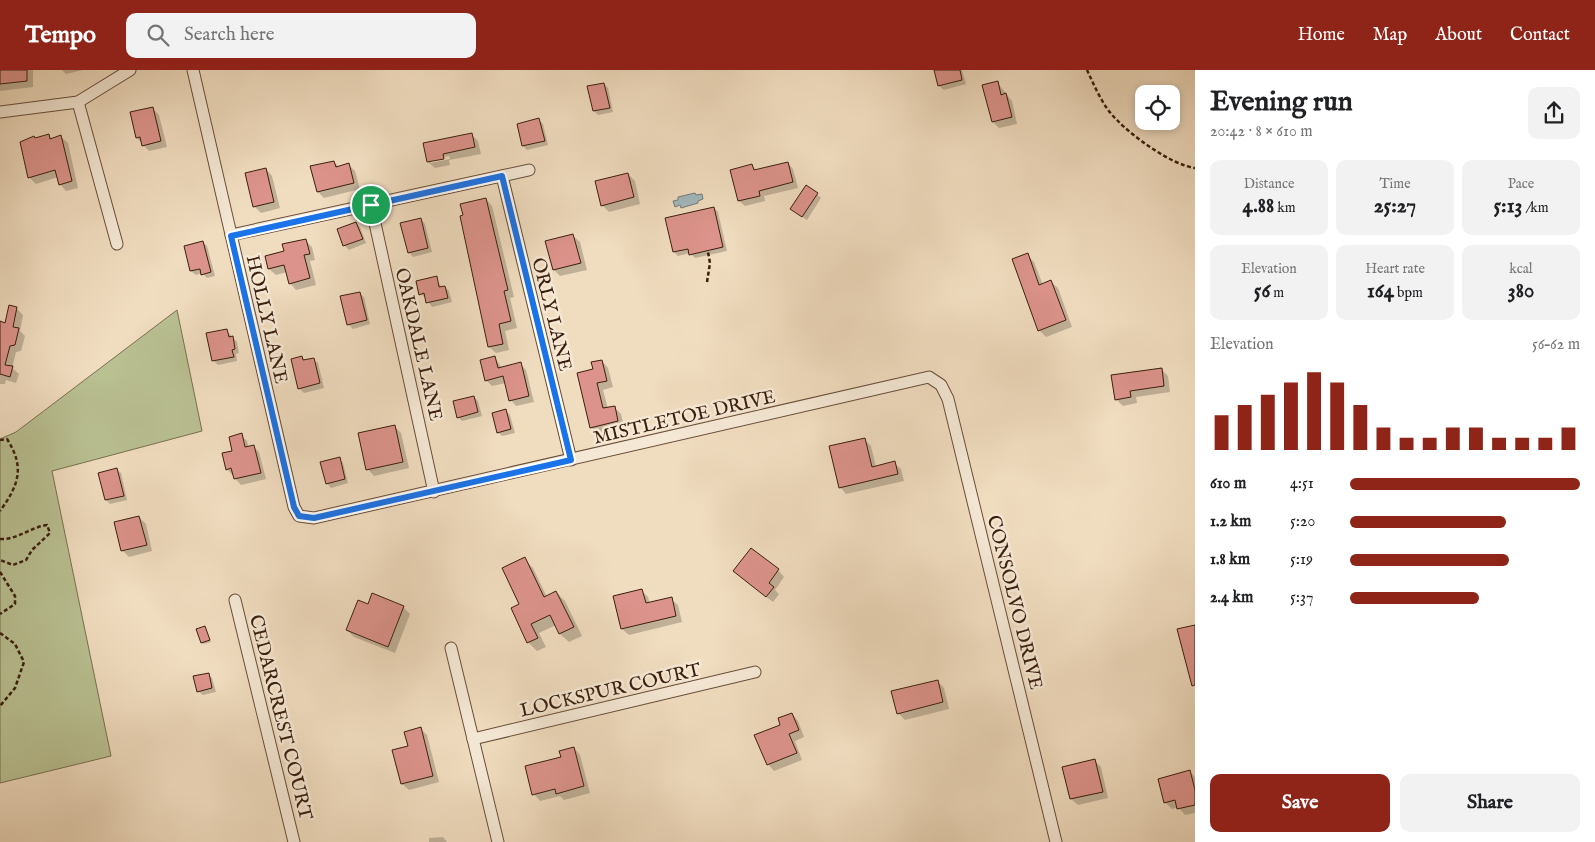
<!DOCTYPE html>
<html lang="en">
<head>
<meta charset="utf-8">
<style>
  body { margin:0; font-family:"IM FELL English",serif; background:#f2f2f2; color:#202124; height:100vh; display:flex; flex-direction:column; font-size:19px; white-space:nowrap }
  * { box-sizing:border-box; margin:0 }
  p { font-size:16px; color:#757577 }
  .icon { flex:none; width:28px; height:28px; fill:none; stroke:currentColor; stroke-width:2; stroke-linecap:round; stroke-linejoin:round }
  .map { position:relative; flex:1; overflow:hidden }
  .sheet { display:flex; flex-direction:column; background:#fff; width:400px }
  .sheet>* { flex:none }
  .tools { position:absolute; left:1135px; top:15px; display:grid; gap:10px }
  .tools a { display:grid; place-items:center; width:45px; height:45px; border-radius:10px; background:#fff; box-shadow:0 2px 8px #0003; font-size:25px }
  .pin { position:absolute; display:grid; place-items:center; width:42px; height:42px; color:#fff; margin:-21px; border:2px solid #fff; border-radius:50%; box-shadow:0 1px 5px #0007 }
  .round { display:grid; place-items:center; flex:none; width:52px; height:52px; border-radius:10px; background:#f2f2f2 }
  .headline { display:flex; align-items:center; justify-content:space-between; height:85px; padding:0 15px }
  h1 { font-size:28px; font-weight:700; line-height:38px }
  .figures { display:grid; grid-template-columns:repeat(3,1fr); gap:8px; height:85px; padding:5px 15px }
  .figures div { display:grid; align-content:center; border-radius:10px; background:#f2f2f2; text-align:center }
  .figures b { font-size:21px; font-weight:700 }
  .figures small { font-size:14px; font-weight:400 }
  .figures p { font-size:14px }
  .chart { height:140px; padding:10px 15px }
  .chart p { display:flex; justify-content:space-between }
  .chart svg { width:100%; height:90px; margin-top:5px; stroke:#8f2418; stroke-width:6 }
  .action { display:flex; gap:10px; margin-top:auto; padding:10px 15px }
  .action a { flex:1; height:58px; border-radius:10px; background:#8f2418; color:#fff; font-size:20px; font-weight:700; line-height:58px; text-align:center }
  .action a+a { background:#f2f2f2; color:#202124 }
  ul { padding:0 15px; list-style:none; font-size:16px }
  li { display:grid; grid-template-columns:80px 60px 1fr; align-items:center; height:38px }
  li i { height:12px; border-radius:6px; background:#8f2418 }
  header { display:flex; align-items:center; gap:30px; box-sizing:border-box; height:70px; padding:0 25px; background:#8f2418; color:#fff }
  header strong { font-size:24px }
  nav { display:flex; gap:28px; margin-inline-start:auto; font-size:18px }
  .search { width:350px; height:45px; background:#f2f2f2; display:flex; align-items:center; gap:12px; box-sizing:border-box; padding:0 18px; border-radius:10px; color:#757577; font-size:19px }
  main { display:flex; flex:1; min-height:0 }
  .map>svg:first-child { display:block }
</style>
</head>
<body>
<header>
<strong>Tempo</strong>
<div class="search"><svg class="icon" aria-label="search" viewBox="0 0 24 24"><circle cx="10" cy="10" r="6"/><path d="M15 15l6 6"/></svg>Search here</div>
<nav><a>Home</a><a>Map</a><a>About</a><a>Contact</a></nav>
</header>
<main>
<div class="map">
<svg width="1195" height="772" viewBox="0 0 1195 772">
  <rect width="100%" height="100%" fill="#f0dcbf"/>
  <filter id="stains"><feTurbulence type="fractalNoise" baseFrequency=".004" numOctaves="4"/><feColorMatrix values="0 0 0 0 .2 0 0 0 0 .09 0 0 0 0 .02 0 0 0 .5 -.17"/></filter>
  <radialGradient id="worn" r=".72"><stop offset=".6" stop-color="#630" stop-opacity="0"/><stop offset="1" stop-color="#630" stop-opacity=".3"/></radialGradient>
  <!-- green -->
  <polygon fill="#b9c092" stroke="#7a6f50" points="177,240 202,361 52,401 111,686 0,713 0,369 16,362"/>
  <!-- water -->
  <polygon fill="#a1b8be" stroke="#787a77" points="695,123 696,125 702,124 703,129 698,131 698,133 681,138 680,135 675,137 673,131 678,130 678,127"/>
  <!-- shadow -->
  <g fill="#0003" fill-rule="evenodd">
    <polygon points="0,0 33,0 33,17 0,21"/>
    <polygon points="62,0 83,0 66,4"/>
    <polygon points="936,0 962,0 966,14 944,20 939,16"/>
    <polygon points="997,12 1012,31 1017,54 999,58 993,52"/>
    <polygon points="604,14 608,18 613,42 598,45 594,41"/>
    <polygon points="152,38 159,45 167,77 149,81 137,68"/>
    <polygon points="539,50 543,54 548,75 527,80 523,76"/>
    <path d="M471 64 478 71 481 84 449 90 450 95 435 98 428 92ZM449 86 450 89 431 93V90Z"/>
    <polygon points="48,65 52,69 61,67 68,73 78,118 66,121 60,114 58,107 36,114 30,108 21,73"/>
    <polygon points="334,92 339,97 349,95 355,101 360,119 324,128 318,122"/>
    <polygon points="788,93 793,99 798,118 764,126 765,131 745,136 739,131 732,101 752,96 757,101"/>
    <polygon points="266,99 272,106 280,138 261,143 254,136"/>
    <polygon points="628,104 635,111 640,134 609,142 602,135"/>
    <polygon points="817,124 821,128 807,150 796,143"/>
    <polygon points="486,129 492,136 514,227 510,228 517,258 505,261 509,280 496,283 489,277"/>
    <polygon points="714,138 718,142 727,181 695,188 690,183 678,186 674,182"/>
    <polygon points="421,149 425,154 432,182 413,187 409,182"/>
    <polygon points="356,153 360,157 366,173 349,180 344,175"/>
    <polygon points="573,166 580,172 587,200 560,206 554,200"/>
    <polygon points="305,170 312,177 315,190 310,191 316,215 296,220 290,213 287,202 276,205 269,199"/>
    <polygon points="203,172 207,176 215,206 207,208 202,203 196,205 191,201"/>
    <polygon points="1027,185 1034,192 1043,215 1051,212 1058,218 1072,257 1046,267 1039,260"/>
    <polygon points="436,208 442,218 445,217 449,221 452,232 432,237 426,228 420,224"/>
    <polygon points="359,223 364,227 370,254 353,259 349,255 342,227"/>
    <polygon points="16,238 23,245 20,261 25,266 21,281 16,282 12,298 19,304 16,313 6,310 5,314 0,314 0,253 5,255"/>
    <polygon points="226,260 237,272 239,283 236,284 237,291 218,295 214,291"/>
    <polygon points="302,287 306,291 313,289 318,293 324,318 304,323 299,318"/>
    <polygon points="495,288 502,298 520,294 526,300 534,332 516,336 511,330 506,313 492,316 486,310"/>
    <polygon points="602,291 608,298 613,317 603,320 608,339 614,337 621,344 624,357 598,364 591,357 594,300"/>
    <polygon points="1161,299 1168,306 1170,322 1136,327 1137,333 1123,336 1116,329"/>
    <polygon points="474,327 478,331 482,346 462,351 458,347"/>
    <polygon points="506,341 510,345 515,363 502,366 498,362"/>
    <polygon points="394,356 401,363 409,398 374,406 368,399"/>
    <polygon points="241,365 247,371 249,378 254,377 259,382 266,409 241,415 227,399"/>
    <polygon points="864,369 871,376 876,397 894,393 901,399 904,411 846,424 840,417"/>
    <polygon points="339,389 343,393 348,413 331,418 327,413"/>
    <polygon points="116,399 121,403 127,430 110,434 106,430"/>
    <polygon points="139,447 146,454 152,481 129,487 123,481"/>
    <polygon points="524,489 533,498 547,527 556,522 565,531 582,566 569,572 560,564 556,555 539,563 546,577 537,581 528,572 521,535"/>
    <polygon points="778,500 784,507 775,520 779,524 773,532 741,507"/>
    <polygon points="641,520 648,527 650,534 671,529 678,535 682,552 629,565 622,559"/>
    <polygon points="369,536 403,537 410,544 395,583 354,567 347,560"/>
    <polygon points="205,557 211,572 204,574 202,573"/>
    <polygon points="208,604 212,608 216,622 203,625 198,621"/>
    <polygon points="937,611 944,618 949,639 905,650 898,643"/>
    <polygon points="792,644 798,651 804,667 795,671 802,690 774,701 768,694 782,656"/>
    <polygon points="421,659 427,665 439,712 409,720 402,714"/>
    <polygon points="574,678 580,685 590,723 564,730 560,726 540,731 534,724 562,688"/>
    <polygon points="1095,691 1101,697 1108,728 1078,735 1071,729 1064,698"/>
    <polygon points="1190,702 1195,707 1195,743 1185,745 1178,737 1172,739 1165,732"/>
    <polygon points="443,767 447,772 429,772 429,768"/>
  </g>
  <!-- building -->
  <g fill="#dc938b" stroke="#3a1e0d">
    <polygon points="0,0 27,0 27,11 0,14"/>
    <polygon points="934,0 960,0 962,10 938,16"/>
    <polygon points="998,11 1001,25 1006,23 1012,47 992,52 982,15"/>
    <polygon points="604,13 610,38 593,41 587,16"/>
    <polygon points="153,37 161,71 142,76 140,67 136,68 130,42"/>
    <polygon points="539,48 545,71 522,76 517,54"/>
    <polygon points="472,63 475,77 443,84 444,89 427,92 423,73"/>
    <polygon points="49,64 50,69 61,65 72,111 59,115 55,100 28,108 20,72 34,66 35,68"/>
    <polygon points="334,91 336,97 349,93 354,113 317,122 310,96"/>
    <polygon points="788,92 793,112 759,121 760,126 738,131 730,100 752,94 754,100"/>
    <polygon points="266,98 274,132 253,137 245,103"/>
    <polygon points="628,103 634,127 601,136 595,111"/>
    <polygon points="806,115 818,123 802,147 790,139"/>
    <polygon points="486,128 508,220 504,221 511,251 499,254 503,274 488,277 460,146 463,145 460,134"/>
    <polygon points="714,137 723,177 689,185 688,179 673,182 665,148"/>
    <polygon points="421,148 428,178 408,183 400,153"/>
    <polygon points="356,152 363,169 343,176 337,159"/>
    <polygon points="573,164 581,193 553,200 545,171"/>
    <polygon points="306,169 310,184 304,185 310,208 289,214 284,195 268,199 265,186 284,181 282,174"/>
    <polygon points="203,171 211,202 201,205 200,199 190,201 184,176"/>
    <polygon points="1028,183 1039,215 1051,210 1066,250 1038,261 1012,189"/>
    <polygon points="437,206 439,217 445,216 448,228 426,233 424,223 419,225 416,211"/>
    <polygon points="360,222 367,250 347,255 340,226"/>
    <polygon points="9,235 17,237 13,257 19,258 15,275 10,276 5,295 13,296 10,307 0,304 0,251 5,253"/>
    <polygon points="227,259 229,267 233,266 235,279 232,280 234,287 212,291 206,263"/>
    <polygon points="302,286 303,290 314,288 320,313 298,319 291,289"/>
    <polygon points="495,286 498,298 521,292 529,326 509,331 503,306 485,311 480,290"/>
    <polygon points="602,290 607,311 597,313 603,338 615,336 618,351 590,358 577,303 593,299 591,292"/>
    <polygon points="1162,298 1164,316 1130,321 1131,327 1115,330 1111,305"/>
    <polygon points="474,326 478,342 457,348 453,331"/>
    <polygon points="506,339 511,359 497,363 492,343"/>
    <polygon points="395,355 403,392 366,400 358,363"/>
    <polygon points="242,363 245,377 254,375 261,403 234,409 231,398 226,400 222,383 232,381 229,367"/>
    <polygon points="865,368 872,397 895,391 898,404 839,418 829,376"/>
    <polygon points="340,387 345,409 326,414 320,392"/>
    <polygon points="117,398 124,426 105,430 98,403"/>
    <polygon points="139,446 147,475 121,481 114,452"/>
    <polygon points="751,478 779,499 769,513 774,517 766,527 733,501"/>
    <polygon points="525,487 544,527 556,521 574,557 559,564 550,545 531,554 538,568 527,573 511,538 519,534 502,498"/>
    <polygon points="642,519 646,533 672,527 676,546 621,559 613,526"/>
    <polygon points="372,523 404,536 388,577 346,560 358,530 368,534"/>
    <polygon points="1195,555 1195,615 1192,616 1177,559"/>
    <polygon points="205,556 210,570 201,573 196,559"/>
    <polygon points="209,603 212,618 197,622 193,606"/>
    <polygon points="938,610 943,632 897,644 891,621"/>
    <polygon points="792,643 799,660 789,664 797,683 767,695 754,665 780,655 778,648"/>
    <polygon points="421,657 433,706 401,714 392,680 408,676 404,662"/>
    <polygon points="574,677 584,716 556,724 555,719 532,725 525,696 561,687 559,681"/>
    <polygon points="1095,689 1103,722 1070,729 1062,697"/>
    <polygon points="1190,700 1195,720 1195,735 1177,739 1175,730 1164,733 1158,709"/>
  </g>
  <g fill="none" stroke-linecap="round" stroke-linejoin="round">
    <!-- minor casing -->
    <g stroke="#684e3a" stroke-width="13">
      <g id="minor">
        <polyline points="193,0 294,437 299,446 314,448 929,307 941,315 948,329 1056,772"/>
        <polyline points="78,32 117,174"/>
        <polyline points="0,42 78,32 130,0"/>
        <polyline points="502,106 571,390"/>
        <polyline points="371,135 434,422"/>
        <polyline points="231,165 529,100"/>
        <polyline points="235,530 294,772"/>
        <polyline points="451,578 498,772"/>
        <polyline points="473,669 755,602"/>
      </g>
    </g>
    <!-- path -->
    <g stroke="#3a1e0d" stroke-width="2.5" stroke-dasharray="4 2.5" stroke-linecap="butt">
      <path d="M1087 0C1095 17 1103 37 1117 50 1133 67 1172 95 1195 98"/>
      <polyline points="707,212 710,193 708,182"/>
      <path d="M0 370 7 369C25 397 19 415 0 441"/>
      <path d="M0 469C17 470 31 457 47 455L50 463 32 480 26 490 13 495 0 490"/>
      <polyline points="0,502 15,526 15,534 0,544"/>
      <polyline points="0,563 15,574 24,592 15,618 0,636"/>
    </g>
    <!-- minor -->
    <use href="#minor" stroke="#f5e8d5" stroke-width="11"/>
  </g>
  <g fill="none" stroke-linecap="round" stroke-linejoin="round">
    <!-- route casing -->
    <g stroke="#fff" stroke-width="10">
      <polygon id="route" points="502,106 571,390 314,448 299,446 294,437 231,166"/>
    </g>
    <!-- route -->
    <use href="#route" stroke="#1a73e8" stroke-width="6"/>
  </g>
  <g text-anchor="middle" stroke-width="5" stroke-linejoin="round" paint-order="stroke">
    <!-- street labels -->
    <g font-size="19" fill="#3a1e0d" stroke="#f5e8d5">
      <text transform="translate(553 244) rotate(76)" y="7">ORLY LANE</text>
      <text transform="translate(268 249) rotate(77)" y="7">HOLLY LANE</text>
      <text transform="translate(420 274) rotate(77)" y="7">OAKDALE LANE</text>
      <text transform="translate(684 346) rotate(-13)" y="7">MISTLETOE DRIVE</text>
      <text transform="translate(1016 532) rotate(76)" y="7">CONSOLVO DRIVE</text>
      <text transform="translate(610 619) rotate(-13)" y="7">LOCKSPUR COURT</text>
      <text transform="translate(282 647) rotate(76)" y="7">CEDARCREST COURT</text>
    </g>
  </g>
  <rect width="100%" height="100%" filter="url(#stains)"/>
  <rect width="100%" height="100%" fill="url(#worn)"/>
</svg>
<div class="tools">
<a><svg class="icon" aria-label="locate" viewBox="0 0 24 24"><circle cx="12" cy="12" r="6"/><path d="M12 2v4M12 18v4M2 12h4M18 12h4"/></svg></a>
</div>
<div class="pin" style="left:371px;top:135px;background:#1e9e55"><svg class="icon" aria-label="arrive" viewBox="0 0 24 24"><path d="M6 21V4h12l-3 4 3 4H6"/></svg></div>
</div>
<section class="sheet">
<div class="headline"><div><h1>Evening run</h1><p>20:42 · 8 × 610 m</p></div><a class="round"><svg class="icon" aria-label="share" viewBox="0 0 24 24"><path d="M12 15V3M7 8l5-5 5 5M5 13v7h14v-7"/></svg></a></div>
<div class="figures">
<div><p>Distance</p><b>4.88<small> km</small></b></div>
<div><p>Time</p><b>25:27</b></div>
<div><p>Pace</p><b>5:13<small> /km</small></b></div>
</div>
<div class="figures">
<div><p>Elevation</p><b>56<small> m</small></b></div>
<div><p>Heart rate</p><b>164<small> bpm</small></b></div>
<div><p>kcal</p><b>380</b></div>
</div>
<div class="chart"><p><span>Elevation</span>56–62 m</p>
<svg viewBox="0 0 160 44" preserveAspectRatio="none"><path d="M5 44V27M15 44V22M25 44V17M35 44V11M45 44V6M55 44V11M65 44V22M75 44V33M85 44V38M95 44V38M105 44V33M115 44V33M125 44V38M135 44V38M145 44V38M155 44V33"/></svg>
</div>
<ul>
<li><b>610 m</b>4:51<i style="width:100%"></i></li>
<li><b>1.2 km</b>5:20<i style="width:68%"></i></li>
<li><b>1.8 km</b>5:19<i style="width:69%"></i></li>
<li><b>2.4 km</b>5:37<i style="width:56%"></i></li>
</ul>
<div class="action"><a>Save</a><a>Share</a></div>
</section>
</main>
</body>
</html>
